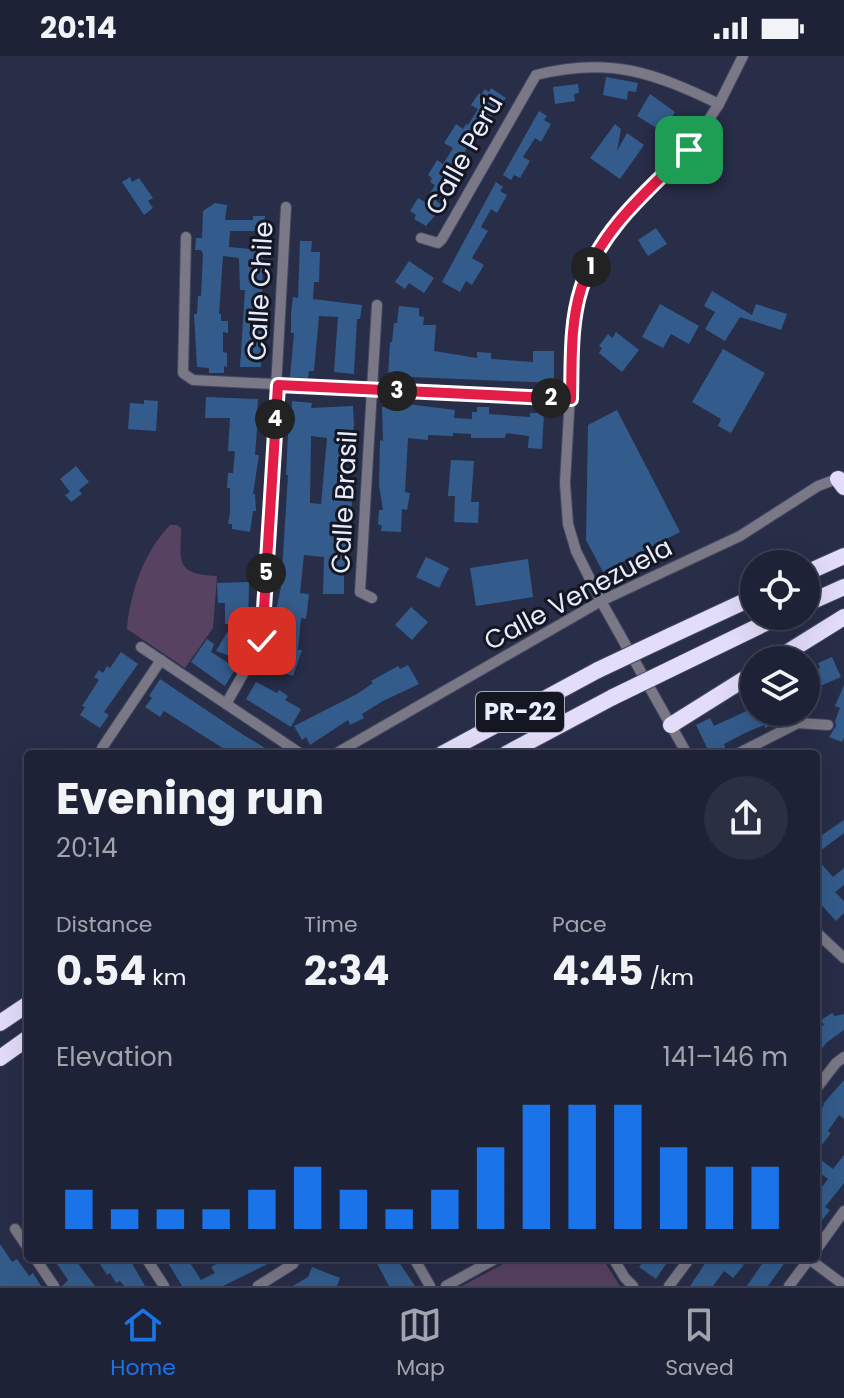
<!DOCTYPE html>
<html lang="en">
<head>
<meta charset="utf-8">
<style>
  body { margin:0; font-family:Poppins,sans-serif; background:#2b2f42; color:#f1f3f6; height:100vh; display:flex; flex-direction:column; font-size:30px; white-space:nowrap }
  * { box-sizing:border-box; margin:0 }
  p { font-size:26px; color:#a1a4ad }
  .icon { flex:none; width:44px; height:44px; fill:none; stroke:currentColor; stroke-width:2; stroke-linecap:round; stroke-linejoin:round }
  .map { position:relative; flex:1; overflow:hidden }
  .details { position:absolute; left:24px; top:694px; width:796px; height:512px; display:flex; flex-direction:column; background:#1e2236; border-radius:8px; box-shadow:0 8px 32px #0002,0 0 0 2px #3c3f51 }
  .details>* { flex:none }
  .fabs { position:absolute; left:740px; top:494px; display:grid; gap:16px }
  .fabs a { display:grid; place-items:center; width:80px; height:80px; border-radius:50%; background:#1e2236; box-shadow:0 8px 32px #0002,0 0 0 2px #3c3f51; font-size:40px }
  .pin { position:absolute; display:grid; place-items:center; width:68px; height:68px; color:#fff; margin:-34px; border-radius:16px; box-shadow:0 4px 12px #0006 }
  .km { position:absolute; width:40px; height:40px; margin:-20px; border-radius:50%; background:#222; color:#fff; font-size:22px; line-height:40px; text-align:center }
  .round { display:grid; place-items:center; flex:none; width:84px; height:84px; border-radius:42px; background:#2b2f42 }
  .head { display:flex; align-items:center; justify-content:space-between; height:136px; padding:0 32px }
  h1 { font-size:44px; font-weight:700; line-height:60px }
  .metrics { display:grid; grid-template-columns:repeat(3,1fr); gap:12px; height:136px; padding:8px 32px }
  .metrics div { display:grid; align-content:center }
  .metrics b { font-size:40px; font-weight:700 }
  .metrics small { font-size:22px; font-weight:400 }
  .metrics p { font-size:22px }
  .chart { height:224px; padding:16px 32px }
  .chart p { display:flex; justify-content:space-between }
  .chart svg { width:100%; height:144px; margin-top:8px; stroke:#1a73e8; stroke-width:6 }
  .status { display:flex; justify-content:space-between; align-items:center; height:56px; padding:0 40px; background:#1e2236; direction:ltr }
  .status svg { height:22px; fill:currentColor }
  .menu { display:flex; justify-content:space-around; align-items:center; height:112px; border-top:2px solid #3c3f51; background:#1e2236; font-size:22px; color:#a1a4ad }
  .menu a { display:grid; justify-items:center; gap:4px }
  .menu .on { color:#1a73e8 }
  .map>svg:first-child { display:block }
</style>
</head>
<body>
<div class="status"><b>20:14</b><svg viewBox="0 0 49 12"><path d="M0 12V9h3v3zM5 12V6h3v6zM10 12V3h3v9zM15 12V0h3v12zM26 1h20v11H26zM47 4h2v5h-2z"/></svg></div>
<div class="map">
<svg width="844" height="1230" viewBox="0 0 844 1230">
  <rect width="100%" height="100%" fill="#282d48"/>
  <!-- green -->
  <g fill="#574261">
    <path d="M170 469H177L181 472C181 505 174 518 217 520L213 572 185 612 127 573C130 536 144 496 170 469Z"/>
    <polygon points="514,1202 602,1202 620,1230 462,1230"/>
  </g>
  <!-- building -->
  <g fill="#335c8c" fill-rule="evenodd">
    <polygon points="606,21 638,27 636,36 628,35 627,44 603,39"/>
    <polygon points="578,28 579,37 574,38 575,45 555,48 553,31"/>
    <polygon points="491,32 506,42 469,89 457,109 460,111 436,145 443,150 426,170 414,163 416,159 410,155 418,142 425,146 435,129 430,126 432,122 428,119 437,104 443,108 453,92 444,87 456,68 463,73 466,68 468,69 478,53 471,49 479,37 481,39 485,33 489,36"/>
    <polygon points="650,38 675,56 663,76 637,60"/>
    <polygon points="539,55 547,60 544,64 551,68 541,86 535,82 523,101 530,105 520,122 514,119 511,124 503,119"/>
    <polygon points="615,68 621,73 617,95 627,77 644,89 620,123 590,102"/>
    <polygon points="130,121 132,126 139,122 153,142 148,145 153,152 144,159 122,126"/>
    <polygon points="496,126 503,131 500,135 507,139 497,157 491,153 481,171 488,175 472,202 484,209 472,229 466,225 460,236 442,226"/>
    <polygon points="215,147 227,149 225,164 253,164 253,160 265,160 264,175 230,175 229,191 263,194 261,311 240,311 245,234 240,234 239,202 223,200 219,258 221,258 221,265 228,265 228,277 223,276 223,296 227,297 227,311 224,310 224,317 209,317 209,312 197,311 194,258 197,258 198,240 201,240 203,198 201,194 195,194 196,182 202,182 203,155"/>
    <polygon points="656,172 667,188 648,200 638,184"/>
    <polygon points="300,185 312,185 311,196 320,196 319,226 314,226 313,243 362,249 360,263 357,263 354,318 334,316 338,261 319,260 314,315 309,315 308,322 290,321 294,277 291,277 291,258 293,241 298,242"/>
    <polygon points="409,205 434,222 424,237 409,227 405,233 395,226"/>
    <polygon points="712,235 752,259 756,248 787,258 781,274 740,261 725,285 705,273 715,256 704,250"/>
    <polygon points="660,248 699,270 689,288 671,278 663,292 642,281"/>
    <polygon points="399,250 419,252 419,260 424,261 423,269 436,269 434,295 477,302 477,296 491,297 491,303 533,306 533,295 554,295 554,327 388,320 390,286 392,286 394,267 397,267"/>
    <polygon points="616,276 639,294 622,316 599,297 602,292 599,290 608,278 612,282"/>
    <polygon points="723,293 765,317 731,377 718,370 721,363 692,346"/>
    <polygon points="206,341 258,343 257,362 260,362 260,373 257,373 255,399 259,399 253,438 255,438 256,455 253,455 250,476 232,473 232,468 228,468 230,456 230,432 227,432 228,417 233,417 235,395 228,395 230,362 205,362"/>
    <polygon points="144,344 158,345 156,375 128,373 130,347 144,348"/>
    <path d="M292 345 312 347 311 352 353 350 354 369 350 403 345 402 344 424 354 425 349 478 353 493 348 492 347 512H344V538H323L324 501 304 499 300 537 309 538 306 563 301 562 298 594H302L293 620 270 613 275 599 277 600 280 570H276V555L281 531 288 419H286L288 378H282L284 362 291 363ZM311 380 327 382 321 448 310 447Z"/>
    <polygon points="391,346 455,354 454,362 472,363 472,356 477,356 477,351 489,351 489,358 530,361 530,357 544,357 542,393 528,392 529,380 506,377 505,382 471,382 471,378 453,377 453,380 428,379 428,384 408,382 405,436 410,437 407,454 402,453 401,476 381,475 382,470 378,468 379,454 383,454 379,429 380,384 383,385 382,351 390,352"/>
    <polygon points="617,354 680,476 603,516 586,484 588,369"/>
    <polygon points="451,404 474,405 471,446 479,446 478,467 454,466 455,440 448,440"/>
    <polygon points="76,410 89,426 79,434 82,438 71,446 65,439 70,436 60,423"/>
    <polygon points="426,501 449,512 439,532 416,521"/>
    <polygon points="528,503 533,541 476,550 470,512"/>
    <polygon points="249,526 248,575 251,577 236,602 216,595 232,568 225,568 225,547 218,547 217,527"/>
    <polygon points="411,551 428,566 412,584 395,569"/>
    <polygon points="207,583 214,588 211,596 236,612 225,630 191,606"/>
    <polygon points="121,596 138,608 104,656 109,659 100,672 80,659 85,651 82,650 99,624 94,621 99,614 103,617 107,610 110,612"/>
    <polygon points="832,601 841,621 806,636 806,618 820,612 818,607"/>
    <polygon points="408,609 419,628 383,645 362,658 364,662 350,669 348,664 310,689 306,681 302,684 294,670 357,638 373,627 371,625 398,610 400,613"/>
    <polygon points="160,623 242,678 275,698 232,698 164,655 160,661 145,651 152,642 149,640"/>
    <polygon points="256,626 277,637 279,634 288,640 285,644 301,653 291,671 246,643"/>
    <polygon points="844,629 844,682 842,686 829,681 836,670 835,665 840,652 835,650"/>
    <polygon points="751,653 752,656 794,656 765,672 764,669 745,677 724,688 725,692 710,698 696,669 710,662 714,670"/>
    <polygon points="844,764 844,777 816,798 816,783"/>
    <polygon points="816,802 833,821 844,812 844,829 835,836 844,845 844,857 836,865 816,843"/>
    <polygon points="832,957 835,960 844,958 844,974 826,987 816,1001 816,974 824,969 821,964"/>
    <polygon points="844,1024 844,1063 839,1059 828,1075 831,1077 816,1097 816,1061 824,1049 823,1048"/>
    <polygon points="844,1099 844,1127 825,1151 830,1154 816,1172 816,1139 828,1123 816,1114 816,1100 833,1113"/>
    <polygon points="0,1188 12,1206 17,1203 29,1220 33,1217 41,1230 0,1230"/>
    <polygon points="53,1202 74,1202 95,1230 62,1230 68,1224"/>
    <polygon points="96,1202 129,1202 145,1230 124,1230 120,1225 116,1227 110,1217 107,1219"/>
    <polygon points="165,1202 187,1202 201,1224 215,1217 211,1211 225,1203 228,1208 241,1202 280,1202 223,1230 182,1230"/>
    <polygon points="374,1202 396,1202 415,1230 389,1230"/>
    <polygon points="646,1202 670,1202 656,1223 639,1211"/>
    <polygon points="711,1202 735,1202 744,1209 733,1222 724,1215 713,1230 690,1230 706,1206 707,1207"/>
    <polygon points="766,1202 788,1202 768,1230 747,1230"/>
    <polygon points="312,1211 340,1222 337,1230 293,1230 308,1221"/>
  </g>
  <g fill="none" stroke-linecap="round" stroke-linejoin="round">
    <!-- minor casing -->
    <g stroke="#434861" stroke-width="12">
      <g id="minor">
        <polyline points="186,181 183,317 193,324 571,343"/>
        <path d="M421 182 438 187 442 183 536 19C610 0 654 17 719 48"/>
        <polyline points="372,542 360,536 377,249"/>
        <polyline points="141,591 301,698"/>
        <polyline points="226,648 262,585 286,151"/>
        <polyline points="104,698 102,692 161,604"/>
        <polyline points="335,698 601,545 740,480 818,430 842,421"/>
        <polyline points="687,698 601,545 576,495 568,468 565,427 574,269 581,231 602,188 631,151 689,94 719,48 743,0"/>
        <polyline points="737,698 798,667 828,669"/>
        <polyline points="816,876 844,902"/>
        <polyline points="816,1033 836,1007 844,1001"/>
        <polyline points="15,1173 28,1192"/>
        <polyline points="816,1194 844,1155"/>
        <polyline points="35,1202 54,1230"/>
        <polyline points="146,1202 164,1230"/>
        <polyline points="414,1202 430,1230"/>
        <polyline points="613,1202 625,1222 633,1230"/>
        <polyline points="809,1203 844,1229"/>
        <polyline points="258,1230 293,1208 296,1202"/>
        <polyline points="446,1230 497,1202"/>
        <polyline points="669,1230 690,1202"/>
        <polyline points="789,1230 810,1202"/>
      </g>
    </g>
    <!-- highway casing -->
    <g stroke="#434861" stroke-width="18">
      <g id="highway">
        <polyline points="838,423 844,431"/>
        <polyline points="806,517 844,500"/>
        <polyline points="806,548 844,531"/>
        <polyline points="670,580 754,541"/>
        <polyline points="775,604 844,561"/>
        <polyline points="683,607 780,560"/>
        <polyline points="671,669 754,617"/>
        <polyline points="442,698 598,614"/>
        <polyline points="506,698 613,641"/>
        <polyline points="0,967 28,948"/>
        <polyline points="0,1002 28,982"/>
      </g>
    </g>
    <!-- minor -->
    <use href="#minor" stroke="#7a7886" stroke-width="10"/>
    <!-- highway -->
    <use href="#highway" stroke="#e3ddfa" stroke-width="16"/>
    <!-- highway-bridge casing -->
    <g stroke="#434861" stroke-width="18" stroke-linecap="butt">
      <g id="highway-bridge">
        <polyline points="598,614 670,580"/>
        <polyline points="613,641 683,607"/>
      </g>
    </g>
    <!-- highway-bridge -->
    <use href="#highway-bridge" stroke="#e3ddfa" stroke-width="16"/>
  </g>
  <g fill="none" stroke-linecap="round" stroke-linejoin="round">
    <!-- route casing -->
    <g stroke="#fff" stroke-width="16">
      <path id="route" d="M262 585 278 329 571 343C572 306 570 268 581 233 598 176 648 134 689 94"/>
    </g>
    <!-- route -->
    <use href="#route" stroke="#e11d48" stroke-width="10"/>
  </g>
  <g text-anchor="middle" stroke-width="6" stroke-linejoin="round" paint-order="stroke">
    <!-- shield labels -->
    <rect fill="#141722" stroke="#a8acbc" stroke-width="2" x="476" y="636" width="88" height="40" rx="6"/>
    <g font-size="24" font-weight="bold" fill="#e7ecfe">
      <text x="520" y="664">PR-22</text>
    </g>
    <!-- street labels -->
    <g font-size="26" fill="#e7ecfe" stroke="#141722">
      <text transform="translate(464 99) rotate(-61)" y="9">Calle Perú</text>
      <text transform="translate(260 235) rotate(-87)" y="9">Calle Chile</text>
      <text transform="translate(344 446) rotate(-87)" y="9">Calle Brasil</text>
      <text transform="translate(578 538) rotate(-28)" y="9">Calle Venezuela</text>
    </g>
  </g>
</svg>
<div class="fabs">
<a><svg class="icon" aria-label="locate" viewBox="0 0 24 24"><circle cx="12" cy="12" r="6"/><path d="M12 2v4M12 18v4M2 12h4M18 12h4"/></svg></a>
<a><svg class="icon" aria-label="layers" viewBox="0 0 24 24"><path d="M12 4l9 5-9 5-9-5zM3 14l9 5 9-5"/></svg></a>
</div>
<div class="pin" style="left:689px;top:94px;background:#1e9e55"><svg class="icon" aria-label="arrive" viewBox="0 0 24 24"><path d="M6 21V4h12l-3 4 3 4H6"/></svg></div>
<div class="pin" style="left:262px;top:585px;background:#d93025"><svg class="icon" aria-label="check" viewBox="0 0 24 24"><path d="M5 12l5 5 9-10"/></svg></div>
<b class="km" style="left:591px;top:211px">1</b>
<b class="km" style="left:551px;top:342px">2</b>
<b class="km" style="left:397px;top:335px">3</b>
<b class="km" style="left:275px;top:363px">4</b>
<b class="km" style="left:266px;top:517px">5</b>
<section class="details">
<div class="head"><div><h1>Evening run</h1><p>20:14</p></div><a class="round"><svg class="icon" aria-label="share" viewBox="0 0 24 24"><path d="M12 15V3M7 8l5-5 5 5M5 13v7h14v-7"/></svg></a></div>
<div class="metrics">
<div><p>Distance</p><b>0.54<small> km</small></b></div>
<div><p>Time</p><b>2:34</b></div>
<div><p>Pace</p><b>4:45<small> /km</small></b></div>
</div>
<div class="chart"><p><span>Elevation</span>141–146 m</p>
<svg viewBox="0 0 160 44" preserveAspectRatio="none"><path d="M5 44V32M15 44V38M25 44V38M35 44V38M45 44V32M55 44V25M65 44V32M75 44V38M85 44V32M95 44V19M105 44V6M115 44V6M125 44V6M135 44V19M145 44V25M155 44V25"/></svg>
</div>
</section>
</div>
<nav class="menu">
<a class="on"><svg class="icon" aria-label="home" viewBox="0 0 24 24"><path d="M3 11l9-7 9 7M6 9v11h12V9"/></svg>Home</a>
<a><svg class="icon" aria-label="map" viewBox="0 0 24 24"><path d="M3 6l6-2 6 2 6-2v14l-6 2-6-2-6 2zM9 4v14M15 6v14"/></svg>Map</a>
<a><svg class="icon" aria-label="saved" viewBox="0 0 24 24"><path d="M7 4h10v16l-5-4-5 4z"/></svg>Saved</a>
</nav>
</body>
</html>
